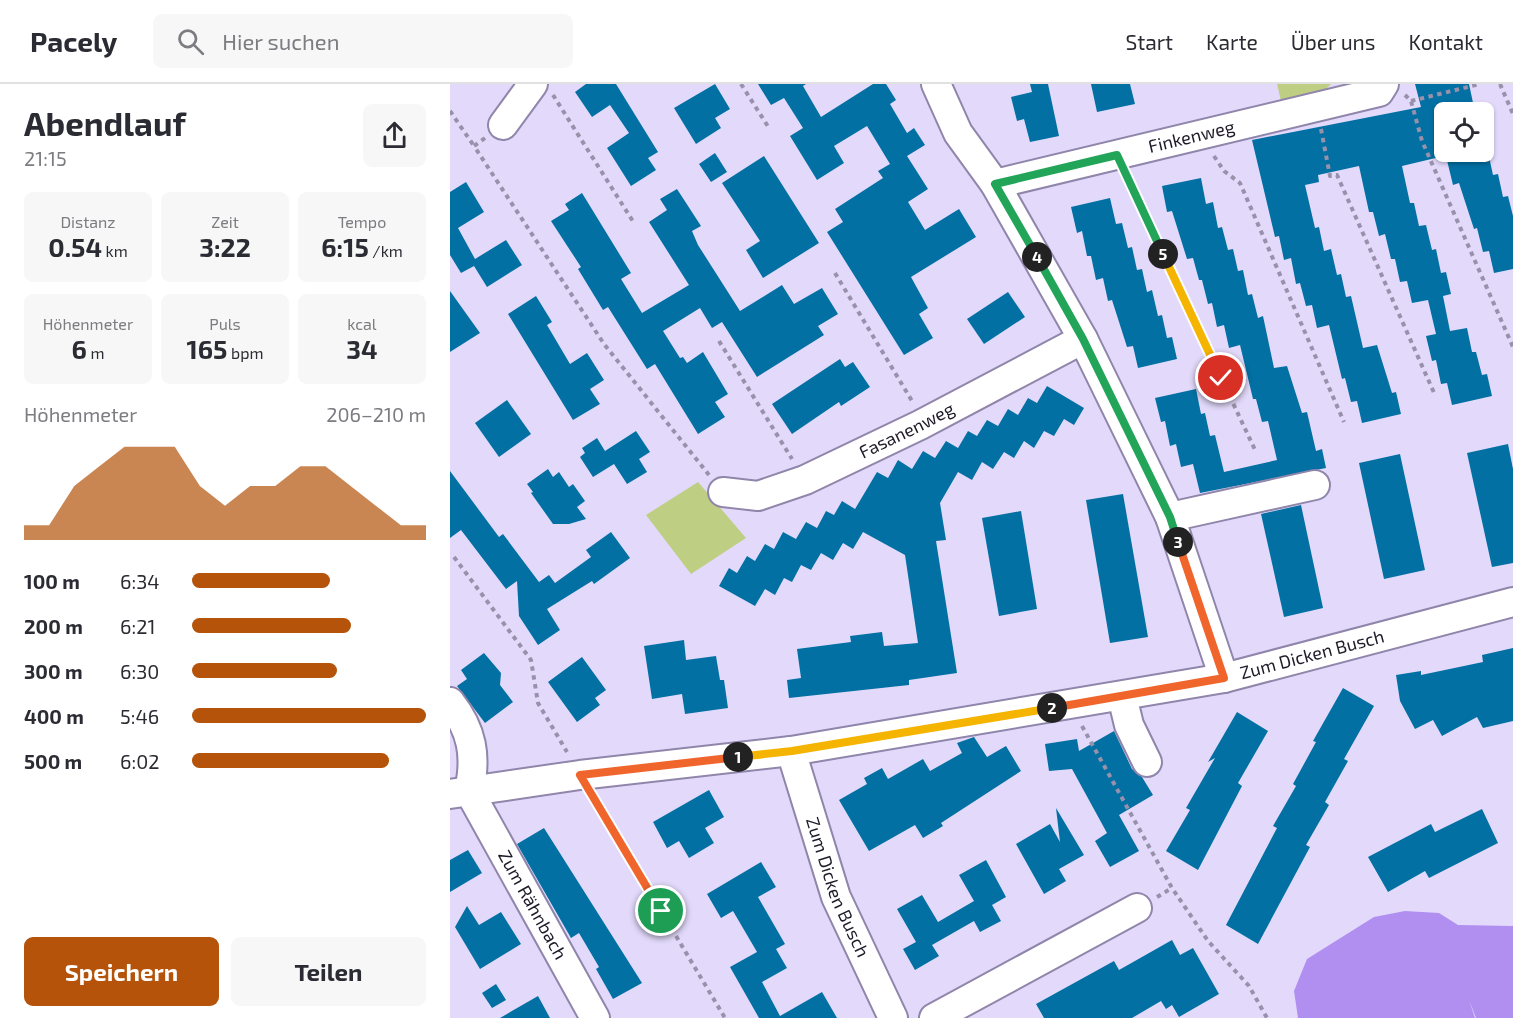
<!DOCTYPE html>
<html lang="de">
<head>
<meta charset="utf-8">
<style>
  body { margin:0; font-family:"Exo 2",sans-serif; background:#f7f7f7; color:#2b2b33; height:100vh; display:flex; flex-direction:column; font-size:22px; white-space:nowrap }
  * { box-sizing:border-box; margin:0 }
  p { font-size:20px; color:#7c7c81 }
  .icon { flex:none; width:33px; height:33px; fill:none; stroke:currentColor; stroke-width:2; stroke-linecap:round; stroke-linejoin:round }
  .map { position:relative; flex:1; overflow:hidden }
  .drawer { display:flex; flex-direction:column; background:#fff; width:450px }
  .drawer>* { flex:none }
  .buttons { position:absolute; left:984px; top:18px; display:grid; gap:12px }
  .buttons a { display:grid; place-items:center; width:60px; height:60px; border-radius:9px; background:#fff; box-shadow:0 2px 4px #0004; font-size:30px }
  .pin { position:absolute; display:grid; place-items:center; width:51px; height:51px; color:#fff; margin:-26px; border:3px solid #fff; border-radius:50%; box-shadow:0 2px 6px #0007 }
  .km { position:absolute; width:30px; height:30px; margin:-15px; border-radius:50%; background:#222; color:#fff; font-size:16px; line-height:30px; text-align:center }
  .round { display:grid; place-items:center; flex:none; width:63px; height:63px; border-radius:9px; background:#f7f7f7 }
  .head { display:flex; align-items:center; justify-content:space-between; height:102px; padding:0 24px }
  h1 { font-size:33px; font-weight:700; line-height:45px }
  .metrics { display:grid; grid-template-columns:repeat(3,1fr); gap:9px; height:102px; padding:6px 24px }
  .metrics div { display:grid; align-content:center; border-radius:9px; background:#f7f7f7; text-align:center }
  .metrics b { font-size:26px; font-weight:700 }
  .metrics small { font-size:16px; font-weight:400 }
  .metrics p { font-size:16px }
  .chart { height:168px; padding:12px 24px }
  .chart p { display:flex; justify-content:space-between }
  .chart svg { width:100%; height:108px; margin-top:6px; fill:#b45309; opacity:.7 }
  .primary-button { display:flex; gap:12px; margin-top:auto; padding:12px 24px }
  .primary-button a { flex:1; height:69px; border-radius:9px; background:#b45309; color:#fff; font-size:24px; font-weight:700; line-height:69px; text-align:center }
  .primary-button a+a { background:#f7f7f7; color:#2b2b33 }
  ul { padding:0 24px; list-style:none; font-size:20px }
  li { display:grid; grid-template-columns:96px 72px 1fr; align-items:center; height:45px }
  li i { height:15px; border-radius:8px; background:#b45309 }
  header { display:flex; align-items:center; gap:36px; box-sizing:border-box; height:84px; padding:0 30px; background:#fff; border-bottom:2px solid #e1e1e2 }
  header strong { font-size:28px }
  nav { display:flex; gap:33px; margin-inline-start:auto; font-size:21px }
  .search { width:420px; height:54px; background:#f7f7f7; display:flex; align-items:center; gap:15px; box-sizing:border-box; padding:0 21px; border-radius:9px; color:#7c7c81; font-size:22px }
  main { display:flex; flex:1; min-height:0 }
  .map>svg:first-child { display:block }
</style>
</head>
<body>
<header>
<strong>Pacely</strong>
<div class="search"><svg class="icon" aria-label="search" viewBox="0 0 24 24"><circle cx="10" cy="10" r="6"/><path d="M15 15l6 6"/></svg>Hier suchen</div>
<nav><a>Start</a><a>Karte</a><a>Über uns</a><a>Kontakt</a></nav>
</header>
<main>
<section class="drawer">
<div class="head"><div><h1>Abendlauf</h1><p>21:15</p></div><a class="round"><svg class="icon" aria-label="share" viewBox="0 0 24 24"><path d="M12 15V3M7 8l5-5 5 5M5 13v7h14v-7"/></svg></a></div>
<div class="metrics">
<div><p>Distanz</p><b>0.54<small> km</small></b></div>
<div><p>Zeit</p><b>3:22</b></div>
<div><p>Tempo</p><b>6:15<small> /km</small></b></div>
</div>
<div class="metrics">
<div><p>Höhenmeter</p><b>6<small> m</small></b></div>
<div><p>Puls</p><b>165<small> bpm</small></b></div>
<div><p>kcal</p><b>34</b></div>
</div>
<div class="chart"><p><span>Höhenmeter</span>206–210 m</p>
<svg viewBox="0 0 160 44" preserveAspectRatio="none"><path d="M0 44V38L10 38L20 22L30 14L40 6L50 6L60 6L70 22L80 30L90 22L100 22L110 14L120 14L130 22L140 30L150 38L160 38V44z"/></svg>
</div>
<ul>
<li><b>100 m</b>6:34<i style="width:59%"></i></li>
<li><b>200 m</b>6:21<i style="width:68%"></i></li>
<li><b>300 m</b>6:30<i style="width:62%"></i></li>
<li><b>400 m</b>5:46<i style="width:100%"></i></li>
<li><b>500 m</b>6:02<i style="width:84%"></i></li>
</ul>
<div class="primary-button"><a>Speichern</a><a>Teilen</a></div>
</section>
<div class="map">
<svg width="1063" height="934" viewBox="0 0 1063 934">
  <rect width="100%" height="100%" fill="#e3dafb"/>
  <!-- green -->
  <g fill="#bece83">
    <polygon points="827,0 881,0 874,7 831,17"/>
    <polygon points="248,398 296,454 241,490 196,431"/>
  </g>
  <!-- water -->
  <polygon fill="#b08ff1" points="955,827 989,829 1008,841 1063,842 1063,934 1026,934 1019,916 1025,934 848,934 844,907 857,875 924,833"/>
  <!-- building -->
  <g fill="#0270a3">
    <polygon points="136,0 166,0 208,68 198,74 206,86 181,102 157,64 179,49 160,21 142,33 125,8"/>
    <polygon points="265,0 280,25 265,34 271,44 246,60 224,24"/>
    <polygon points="308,0 356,0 353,2 371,33 423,0 436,0 446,16 440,20 457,49 464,44 475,61 457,72 478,105 458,118 475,146 509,125 526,153 461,193 478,224 469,230 483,254 454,271 377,148 393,138 385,125 433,94 428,87 440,80 417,42 384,62 394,79 367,96 340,52 353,44 334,14 321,21"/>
    <polygon points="580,0 598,0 609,52 580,58 574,35 567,37 561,13 582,8"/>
    <polygon points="641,0 680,0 685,20 647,28"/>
    <polygon points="965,0 1019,0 1025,28 994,28 994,72 952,82 960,119 964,119 969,142 976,141 982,166 986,165 991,189 996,188 1001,210 993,212 1000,247 1017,244 1022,268 1026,268 1032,291 1037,290 1042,312 1002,321 997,299 991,300 986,276 982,277 976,252 986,250 978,216 962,219 957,197 950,198 945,175 941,175 935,150 929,152 923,128 919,128 909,82 868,91 869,98 855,101 865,144 869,143 874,167 881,165 887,191 891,190 896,213 901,212 913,264 927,261 942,309 946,308 951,330 912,339 907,317 901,318 895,294 892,295 879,241 867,244 862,221 856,222 850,199 846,200 841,174 834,176 829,152 825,153 802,56 971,23"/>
    <polygon points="995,68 1038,68 1043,91 1048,90 1053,113 1058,112 1063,132 1063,185 1044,189 1039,167 1033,168 1027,144 1024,145 1009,99 1003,101"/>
    <polygon points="265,69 277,88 261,98 249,80"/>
    <polygon points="314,72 369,159 313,194 296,166 310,157 272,99"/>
    <polygon points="751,94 756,120 763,118 768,144 772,143 778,166 783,165 788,187 793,186 798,211 802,210 808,234 813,232 824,284 837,282 852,329 857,328 866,367 872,365 876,384 750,409 743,380 731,383 726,360 720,362 715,337 711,338 705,314 746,305 751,330 755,329 760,352 765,351 774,388 827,376 818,337 812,338 806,315 803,315 790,261 779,264 774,241 767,243 762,219 758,220 752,196 749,196 743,174 737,175 722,127 717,128 712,102"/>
    <polygon points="16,98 34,128 8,144 25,175 56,156 72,181 37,203 24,182 11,189 0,171 0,108"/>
    <polygon points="227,105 251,142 242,147 248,161 290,227 332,201 344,220 372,204 388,230 368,242 374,251 307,293 272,238 262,244 250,224 213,247 230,274 233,273 237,279 253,268 278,310 265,318 275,333 248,350 205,280 197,285 158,223 153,226 128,185 131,183 101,137 119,126 115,120 132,109 181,189 171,195 192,229 239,201 199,138 217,126 210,115"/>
    <polygon points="660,114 666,140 672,139 678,164 682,163 687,186 692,185 697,208 702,206 708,232 712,231 717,254 722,253 727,275 688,284 683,262 677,263 662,216 658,217 653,194 646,196 641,172 637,172 632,147 627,149 621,123"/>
    <polygon points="0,207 30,249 0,268"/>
    <polygon points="558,208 575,233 534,260 517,235"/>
    <polygon points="86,212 102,238 97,241 120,280 137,269 154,296 140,305 150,320 123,336 58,230"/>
    <polygon points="390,275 395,283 403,278 420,303 391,322 389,318 342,350 322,320"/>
    <polygon points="597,302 634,324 624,341 614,335 604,352 594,347 584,364 574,357 564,374 554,368 543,385 532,378 522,396 508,388 490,419 496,456 486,457 507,589 459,596 459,601 339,614 337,596 351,594 347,565 401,558 400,552 432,548 434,562 468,559 455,471 413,448 403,465 393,459 383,476 371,469 361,486 351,481 342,498 334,494 325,511 315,505 305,522 269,502 279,484 287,489 297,472 305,477 315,460 324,465 333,448 346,455 356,438 367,444 376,427 384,431 392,417 405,425 427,388 438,394 448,376 462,385 473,367 485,374 496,357 508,364 518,347 527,352 537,336 548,342 558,325 568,331 578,314 587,319"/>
    <polygon points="57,316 81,350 49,373 25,339"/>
    <polygon points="186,347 200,368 189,375 197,388 177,400 164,380 143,393 130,373 135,369 132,364 147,354 155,367"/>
    <polygon points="1058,360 1063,385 1063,479 1042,483 1017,369"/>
    <polygon points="950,370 975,486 934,495 909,379"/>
    <polygon points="98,385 103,393 109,388 119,403 123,400 135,417 127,423 136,435 119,440 103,440 81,409 83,408 77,400"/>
    <polygon points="0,387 49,453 53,450 89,498 99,491 105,499 141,473 136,466 161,448 180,474 144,500 142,497 97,525 110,546 88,561 69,532 67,497 56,505 11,446 0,454"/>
    <polygon points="673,410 698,553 660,559 636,416"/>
    <polygon points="851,421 873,524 834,533 811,430"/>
    <polygon points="571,427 587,525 549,532 532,434"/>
    <polygon points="234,556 236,576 266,572 270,596 274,596 278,624 235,630 232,610 202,615 194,562"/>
    <polygon points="1063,564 1063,637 1033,644 1027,633 992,652 983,636 965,645 950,617 946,591 971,587 971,591 1033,578 1032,571"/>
    <polygon points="34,569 51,589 50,601 63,618 35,639 7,602 17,595 11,586"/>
    <polygon points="132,573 156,606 145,614 150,621 127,638 98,598"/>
    <polygon points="893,604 924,622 894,675 898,677 875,718 879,721 856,761 860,763 808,860 776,841 827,744 823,742 846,702 843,700 866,658 863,657"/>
    <polygon points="787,628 818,647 788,699 792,702 748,786 716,767 740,726 736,724 765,674 758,678"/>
    <polygon points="664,647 682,685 692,693 703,711 669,731 689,767 660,783 645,757 657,749 622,685 599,687 595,660 627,655 629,667"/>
    <polygon points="524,653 537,673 556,662 571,687 491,739 493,742 473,754 465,741 419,767 389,716 417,700 414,694 432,684 438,695 473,675 480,687 512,669 507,659"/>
    <polygon points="259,706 274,733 255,744 264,759 239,774 229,757 217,764 203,738"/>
    <polygon points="606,724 634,771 609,785 616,797 594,810 566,760 600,740 610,758"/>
    <polygon points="1032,725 1048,759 979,794 975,787 938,808 918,773 981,740 985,748"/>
    <polygon points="94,744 192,899 163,915 146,885 149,883 129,849 121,854 67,760"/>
    <polygon points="18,766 32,789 0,808 0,776"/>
    <polygon points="536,776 556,813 542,821 551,837 530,848 524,837 482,861 489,872 465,886 453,865 466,858 447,825 472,811 488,838 524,817 509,791"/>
    <polygon points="311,778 326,803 308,813 335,860 326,865 337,884 312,898 330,932 372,908 387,934 309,934 280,883 307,868 283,827 271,834 257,810"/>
    <polygon points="17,822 29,841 51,828 71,860 30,885 5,843"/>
    <polygon points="722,856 730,871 743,864 769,910 729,933 722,921 716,925 711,917 682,934 594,934 586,920 664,877 669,886"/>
    <polygon points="46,900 56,916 42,924 32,909"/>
    <polygon points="88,912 100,934 50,934"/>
  </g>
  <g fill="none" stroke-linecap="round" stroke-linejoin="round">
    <!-- minor casing -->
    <g stroke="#9085aa" stroke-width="32">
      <g id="minor">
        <polyline points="486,0 508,49 545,100 633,255 720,433 774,594"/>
        <polyline points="53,41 83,0"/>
        <path id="s1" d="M545 100 929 8 934 0"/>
        <path id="s2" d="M273 408 308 412 355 396 470 341 633 255"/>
        <polyline points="720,433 865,401"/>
        <polyline points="672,612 679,641 697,678"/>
        <path id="s3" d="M0 618C22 646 27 672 19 707L145 934"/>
        <path id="s4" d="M341 667 386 813 443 934"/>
        <path id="s5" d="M0 710 130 691 341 667 774 594 1063 518"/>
        <polyline points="484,934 687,824"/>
      </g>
    </g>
    <!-- path -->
    <g stroke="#9891ab" stroke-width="4" stroke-dasharray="4.5 4.5" stroke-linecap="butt">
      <polyline points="291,0 319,44"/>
      <polyline points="1050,0 1063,30"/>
      <polyline points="103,11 184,139"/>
      <polyline points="955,11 961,17 972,57 1063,263"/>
      <polyline points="961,17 1030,0"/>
      <polyline points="0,27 24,62"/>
      <polyline points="871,45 880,92 887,91 985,311"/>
      <polyline points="35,54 24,62 154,260 259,391"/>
      <polyline points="764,72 774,87 790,99 894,338"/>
      <polyline points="676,92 806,368"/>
      <polyline points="385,189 462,317"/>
      <polyline points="269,257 342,375"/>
      <polyline points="4,473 81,576 88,619 117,668"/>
      <polyline points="632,642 722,804 758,857 799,902 817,934"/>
      <polyline points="143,713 275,934"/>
      <polyline points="707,813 722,804"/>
    </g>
    <!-- minor -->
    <use href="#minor" stroke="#fff" stroke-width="28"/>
  </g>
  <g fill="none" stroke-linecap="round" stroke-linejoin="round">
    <!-- split-1 casing -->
    <g stroke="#fff" stroke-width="12">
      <polyline id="split-1" points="211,827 130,691 288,673"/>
    </g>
    <!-- split-2 casing -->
    <g stroke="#fff" stroke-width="12">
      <polyline id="split-2" points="288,673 342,667 602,624"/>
    </g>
    <!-- split-3 casing -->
    <g stroke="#fff" stroke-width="12">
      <polyline id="split-3" points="602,624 774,594 728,458"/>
    </g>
    <!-- split-4 casing -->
    <g stroke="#fff" stroke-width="12">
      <polyline id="split-4" points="587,173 633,255 720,433 728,458"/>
    </g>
    <!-- split-5 casing -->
    <g stroke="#fff" stroke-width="12">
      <polyline id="split-5" points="587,173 545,100 667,71 713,170"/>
    </g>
    <!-- split-6 casing -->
    <g stroke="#fff" stroke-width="12">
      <polyline id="split-6" points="713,170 771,294"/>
    </g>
    <!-- split-1 -->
    <use href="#split-1" stroke="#f0652b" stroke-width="8"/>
    <!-- split-2 -->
    <use href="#split-2" stroke="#f5b400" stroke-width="8"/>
    <!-- split-3 -->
    <use href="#split-3" stroke="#f0652b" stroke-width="8"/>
    <!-- split-4 -->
    <use href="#split-4" stroke="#22a559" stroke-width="8"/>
    <!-- split-5 -->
    <use href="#split-5" stroke="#22a559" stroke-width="8"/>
    <!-- split-6 -->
    <use href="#split-6" stroke="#f5b400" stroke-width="8"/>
  </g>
  <g text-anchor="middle" stroke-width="4.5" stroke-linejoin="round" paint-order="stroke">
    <!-- street labels -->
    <g font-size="18" fill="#1e1a28" stroke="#efeafb">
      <text dy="6" stroke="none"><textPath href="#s1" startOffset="202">Finkenweg</textPath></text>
      <text dy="6" stroke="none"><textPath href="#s2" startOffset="198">Fasanenweg</textPath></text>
      <text dy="6" stroke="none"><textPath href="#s5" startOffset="874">Zum Dicken Busch</textPath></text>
      <text dy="6" stroke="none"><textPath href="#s4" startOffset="144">Zum Dicken Busch</textPath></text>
      <text dy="6" stroke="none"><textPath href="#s3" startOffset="225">Zum Rähnbach</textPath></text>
    </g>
  </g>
</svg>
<div class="buttons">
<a><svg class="icon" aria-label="locate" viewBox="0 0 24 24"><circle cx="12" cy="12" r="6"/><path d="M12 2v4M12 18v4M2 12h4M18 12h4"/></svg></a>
</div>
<div class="pin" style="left:211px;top:827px;background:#1e9e55"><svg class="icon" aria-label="arrive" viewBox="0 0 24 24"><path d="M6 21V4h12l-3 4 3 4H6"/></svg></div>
<div class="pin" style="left:771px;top:294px;background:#d93025"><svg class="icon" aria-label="check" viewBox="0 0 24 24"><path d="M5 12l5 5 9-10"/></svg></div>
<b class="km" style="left:288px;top:673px">1</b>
<b class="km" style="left:602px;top:624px">2</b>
<b class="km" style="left:728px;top:458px">3</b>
<b class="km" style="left:587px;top:173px">4</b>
<b class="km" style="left:713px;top:170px">5</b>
</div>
</main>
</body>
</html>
